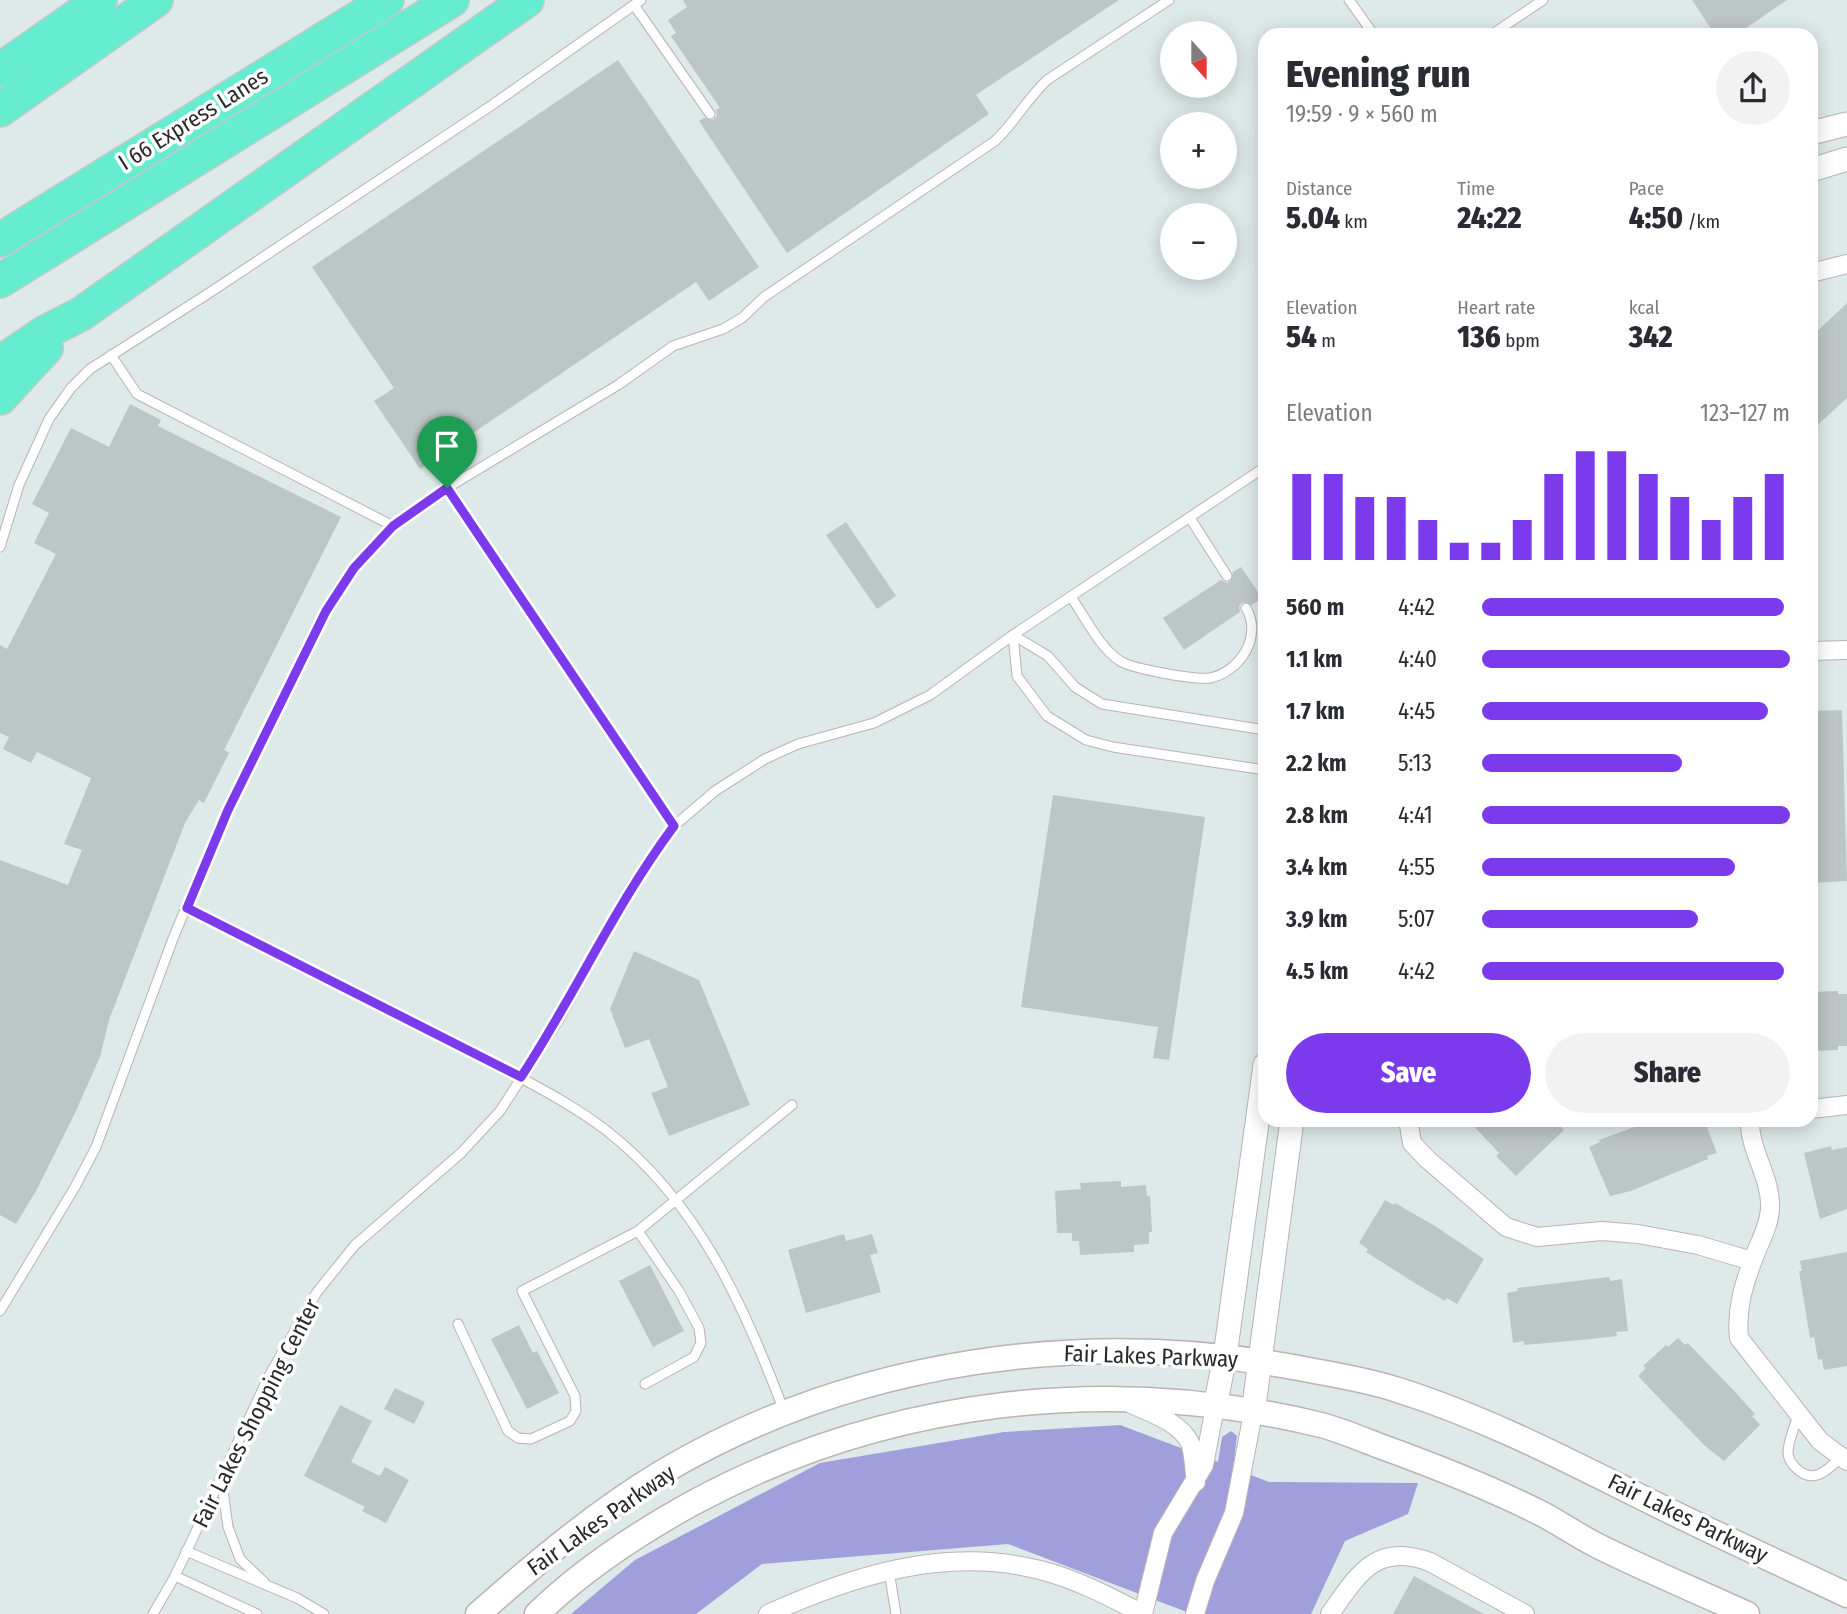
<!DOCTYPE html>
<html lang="en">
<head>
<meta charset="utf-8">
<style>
  body { margin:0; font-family:"Fira Sans Condensed",sans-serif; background:#f2f2f3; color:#2b2b33; height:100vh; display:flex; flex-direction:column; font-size:26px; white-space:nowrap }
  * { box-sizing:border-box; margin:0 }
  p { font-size:23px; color:#7c7c81 }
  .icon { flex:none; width:38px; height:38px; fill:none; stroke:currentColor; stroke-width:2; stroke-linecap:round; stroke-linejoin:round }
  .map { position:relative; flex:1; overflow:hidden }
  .panel { position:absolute; left:1258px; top:28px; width:560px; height:1099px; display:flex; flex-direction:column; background:#fff; border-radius:21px; box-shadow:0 4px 18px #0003 }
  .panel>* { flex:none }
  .needle { width:46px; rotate:159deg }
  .fabs { position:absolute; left:1160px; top:21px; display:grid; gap:14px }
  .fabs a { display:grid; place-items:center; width:77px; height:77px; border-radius:50%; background:#fff; box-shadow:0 4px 18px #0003; font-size:35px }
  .pin { position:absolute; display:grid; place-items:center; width:60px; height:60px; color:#fff; margin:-72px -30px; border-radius:50% 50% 50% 0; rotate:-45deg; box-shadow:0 0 7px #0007 }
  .pin .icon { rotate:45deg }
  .round { display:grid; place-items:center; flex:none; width:74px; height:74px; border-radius:37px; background:#f2f2f3 }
  .headline { display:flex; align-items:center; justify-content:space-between; height:119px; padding:0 28px }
  h1 { font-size:38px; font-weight:800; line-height:52px }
  .figures { display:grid; grid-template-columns:repeat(3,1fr); gap:10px; height:119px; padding:7px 28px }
  .figures div { display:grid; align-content:center }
  .figures b { font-size:30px; font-weight:800 }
  .figures small { font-size:19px; font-weight:400 }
  .figures p { font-size:19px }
  .chart { height:196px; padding:14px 28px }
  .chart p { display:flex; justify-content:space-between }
  .chart svg { width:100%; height:126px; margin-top:7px; stroke:#7c3aed; stroke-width:6 }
  .cta { display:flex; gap:14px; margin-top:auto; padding:14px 28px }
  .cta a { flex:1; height:80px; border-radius:42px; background:#7c3aed; color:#fff; font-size:28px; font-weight:800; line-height:80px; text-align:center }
  .cta a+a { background:#f2f2f3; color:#2b2b33 }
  ul { padding:0 28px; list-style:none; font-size:23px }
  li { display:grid; grid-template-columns:112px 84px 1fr; align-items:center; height:52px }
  li i { height:18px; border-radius:9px; background:#7c3aed }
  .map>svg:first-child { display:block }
</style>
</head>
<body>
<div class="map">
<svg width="1847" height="1614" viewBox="0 0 1847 1614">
  <rect width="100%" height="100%" fill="#ddeae9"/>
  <!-- green -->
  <polygon fill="#a09fdb" points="1120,1425 1218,1462 1222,1437 1231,1431 1237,1436 1233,1468 1269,1482 1418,1483 1408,1514 1345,1541 1311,1614 1192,1614 1008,1544 762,1564 696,1614 571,1614 635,1560 820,1463 1004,1432"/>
  <!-- building -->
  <g fill="#bdc6c6">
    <polygon points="683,0 1119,0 976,95 989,114 787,253 699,121 704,118 713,120 717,116 716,110 720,108 671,36 676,33 668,20 687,7"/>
    <polygon points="1692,0 1787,0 1736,35 1715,35"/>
    <polygon points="618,60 759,267 709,301 696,282 420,469 374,401 394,388 312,267"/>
    <polygon points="1847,303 1847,398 1811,431 1811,337"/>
    <polygon points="130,404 161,420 158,426 341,517 224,750 229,753 204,803 199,800 185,823 109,1020 100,1057 75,1113 36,1191 16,1224 0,1215 0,860 68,885 82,850 64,844 91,778 37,752 31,763 3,749 9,737 0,733 0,645 7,649 56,554 34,543 49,513 32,504 71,428 109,447"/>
    <polygon points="846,522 896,596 877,609 826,535"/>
    <polygon points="1241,567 1262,598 1252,605 1243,602 1239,606 1240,612 1184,650 1163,618 1221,580 1227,583 1231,581 1233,572"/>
    <polygon points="1842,710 1847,881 1811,883 1811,711"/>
    <polygon points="1053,795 1205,817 1169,1060 1153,1058 1158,1027 1021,1007"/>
    <polygon points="634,951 699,980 750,1105 669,1136 651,1093 668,1087 649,1039 625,1048 610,1009"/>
    <polygon points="1838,991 1838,994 1847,994 1847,1046 1838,1046 1838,1050 1811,1051 1811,992"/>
    <polygon points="1468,1120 1554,1120 1564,1130 1516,1176 1496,1156 1499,1153"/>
    <polygon points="1654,1120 1704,1120 1717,1153 1707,1156 1708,1159 1631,1191 1610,1196 1589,1147 1600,1142 1599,1140"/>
    <polygon points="1831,1146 1832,1150 1847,1147 1847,1209 1820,1219 1804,1153"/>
    <polygon points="1121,1181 1121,1187 1146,1185 1147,1196 1150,1196 1152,1232 1149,1232 1149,1244 1134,1245 1134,1252 1080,1255 1079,1241 1072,1241 1072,1233 1057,1233 1055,1191 1081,1189 1080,1183"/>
    <polygon points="1385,1200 1394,1205 1395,1203 1435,1226 1484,1259 1457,1304 1447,1298 1445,1301 1413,1282 1366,1252 1368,1249 1359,1243"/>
    <polygon points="844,1234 846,1241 872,1234 878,1253 870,1255 881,1292 806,1313 788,1250"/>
    <polygon points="1847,1252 1847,1366 1824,1370 1822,1359 1818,1360 1814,1337 1810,1338 1799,1271 1802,1271 1800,1261"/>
    <polygon points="650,1265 684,1331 653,1347 619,1281"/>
    <polygon points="1609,1277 1610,1281 1622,1279 1628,1331 1616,1332 1617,1336 1581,1340 1524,1345 1524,1341 1513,1343 1507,1293 1518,1291 1517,1288"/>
    <polygon points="519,1325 533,1353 537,1351 559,1393 527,1409 491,1339"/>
    <polygon points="1678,1338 1685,1345 1688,1343 1735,1392 1755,1414 1752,1416 1760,1425 1724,1461 1704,1445 1638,1376 1646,1368 1643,1366 1666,1345 1668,1347"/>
    <polygon points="395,1388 425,1402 414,1424 384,1409"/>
    <polygon points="340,1405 372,1421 351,1462 380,1476 385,1467 409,1480 386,1523 362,1511 365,1507 304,1476"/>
    <polygon points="1414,1576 1484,1614 1393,1614"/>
  </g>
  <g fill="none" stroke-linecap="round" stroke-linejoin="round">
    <!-- service casing -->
    <g stroke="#bcb3b1" stroke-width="11">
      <g id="service">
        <polyline points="1349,0 1374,35"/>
        <polyline points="634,5 710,114"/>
        <polyline points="1491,35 1543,0"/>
        <polyline points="111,355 137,394 393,526"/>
        <polyline points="447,488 674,826"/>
        <polyline points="1190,518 1227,576"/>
        <polyline points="0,547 19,485 49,419 71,388 90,369 206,295 492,105 641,0"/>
        <path d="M1071 597C1085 617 1099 647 1120 661 1133 669 1194 680 1210 678 1240 672 1263 636 1246 608"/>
        <polyline points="1013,635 1017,676 1047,716 1086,740 1113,747 1265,770"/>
        <polyline points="1013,635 1048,656 1075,687 1102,704 1265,730"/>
        <path d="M187 908 521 1078C551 1094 580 1110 607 1131 699 1203 744 1306 784 1411"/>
        <polyline points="638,1231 679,1291 699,1328 701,1343 694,1357 645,1384"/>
        <path d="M0 1311 75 1187 96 1147 174 936 227 810 326 611 354 568 393 526 447 488 618 385 673 346 723 329 742 318 764 297 995 141C1015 122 1027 99 1047 80L1169 0"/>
        <polyline points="458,1324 508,1431 518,1438 531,1439 570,1421 576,1411 575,1396 522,1291 638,1231 792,1105"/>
        <path d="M1798 1415C1795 1426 1788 1441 1788 1452 1788 1458 1791 1463 1795 1467 1812 1485 1826 1472 1840 1458"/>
        <polyline points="221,1476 228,1527 240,1559 264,1582"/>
        <polyline points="186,1551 297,1598 324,1614"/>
        <polyline points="889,1571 896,1614"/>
        <polyline points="175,1576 257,1614"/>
        <polyline points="153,1614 175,1576 269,1376 317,1292 355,1245 461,1153 500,1111 558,1021 632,885 674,826 715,791 765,759 798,744 874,723 930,695 1013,635 1265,467"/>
      </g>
    </g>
    <!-- minor casing -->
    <g stroke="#bcb3b1" stroke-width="20">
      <g id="minor">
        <polyline points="1811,273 1847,264"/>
        <polyline points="1811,651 1847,650"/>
        <polyline points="1811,1109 1847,1105"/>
        <polyline points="1408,1120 1412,1143 1427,1159 1506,1227 1537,1237 1602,1231 1638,1234 1698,1245 1752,1261"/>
        <path d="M1750 1120C1749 1151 1772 1178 1770 1209 1769 1227 1759 1243 1753 1260 1743 1286 1736 1311 1739 1338L1820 1441 1847 1461"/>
        <path d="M1131 1404C1151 1413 1180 1422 1190 1443 1194 1454 1194 1470 1196 1482"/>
        <path d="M768 1614C854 1575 946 1546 1040 1570 1076 1579 1110 1597 1143 1614"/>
        <polyline points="1143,1614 1163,1533 1204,1465 1215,1407"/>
        <polyline points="1195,1614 1205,1581 1234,1513 1253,1413"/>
        <path d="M1330 1614C1358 1574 1376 1542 1430 1562L1525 1614"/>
      </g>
    </g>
    <!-- tertiary casing -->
    <g stroke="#bcb3b1" stroke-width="25">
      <g id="tertiary">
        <polyline points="1811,133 1847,124"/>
        <polyline points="1811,170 1847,159"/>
        <polyline points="1215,1407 1225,1356 1265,1065"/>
        <polyline points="1253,1413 1292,1120"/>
      </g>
    </g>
    <!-- secondary casing -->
    <g stroke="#bcb3b1" stroke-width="27">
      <g id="secondary">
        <path d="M478 1614C536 1563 595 1513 661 1473 853 1359 1086 1327 1304 1369 1335 1375 1368 1380 1398 1390 1480 1416 1555 1454 1631 1492 1702 1528 1775 1561 1847 1595"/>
        <path d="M537 1614C582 1570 637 1534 691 1504 884 1399 1108 1373 1321 1425 1340 1430 1359 1438 1377 1445 1435 1466 1492 1488 1546 1516 1564 1526 1580 1537 1598 1546 1646 1570 1697 1591 1747 1614"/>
      </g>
    </g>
    <!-- motorway casing -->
    <g stroke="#c8c8c8" stroke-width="36">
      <g id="motorway">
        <polyline points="0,70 100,0"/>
        <polyline points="0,110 156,0"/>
        <polyline points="0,240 387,0"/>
        <polyline points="0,281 452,0"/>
        <polyline points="0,363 44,333 81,314 527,0"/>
        <polyline points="0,398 46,348"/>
      </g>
    </g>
    <!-- service -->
    <use href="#service" stroke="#fff" stroke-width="9"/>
    <!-- minor -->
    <use href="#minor" stroke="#fff" stroke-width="18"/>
    <!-- tertiary -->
    <use href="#tertiary" stroke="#fff" stroke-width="23"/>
    <!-- secondary -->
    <use href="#secondary" stroke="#fff" stroke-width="24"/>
    <!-- motorway -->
    <use href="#motorway" stroke="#66edd0" stroke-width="33"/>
  </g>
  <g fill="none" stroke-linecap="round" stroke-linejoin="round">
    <!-- route casing -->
    <g stroke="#fff" stroke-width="14">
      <path id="route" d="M447 488 674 826C615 905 575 995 521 1077L187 908 228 810 326 611 354 568 393 526Z"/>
    </g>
    <!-- route -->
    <use href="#route" stroke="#7c3aed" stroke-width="9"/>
  </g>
  <g text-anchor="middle" stroke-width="7" stroke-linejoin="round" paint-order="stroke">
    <!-- street labels -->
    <g font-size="23" fill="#2a2a2a" stroke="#fff">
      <text transform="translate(193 119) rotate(-32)" y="8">I 66 Express Lanes</text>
      <text transform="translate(1151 1356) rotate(2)" y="8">Fair Lakes Parkway</text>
      <text transform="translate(256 1413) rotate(-63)" y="8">Fair Lakes Shopping Center</text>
      <text transform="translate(1688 1518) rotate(26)" y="8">Fair Lakes Parkway</text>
      <text transform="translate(601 1520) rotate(-35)" y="8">Fair Lakes Parkway</text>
    </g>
  </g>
</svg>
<div class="fabs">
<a><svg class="needle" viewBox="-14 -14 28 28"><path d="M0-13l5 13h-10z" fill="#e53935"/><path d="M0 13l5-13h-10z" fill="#7c7c81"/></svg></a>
<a>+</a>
<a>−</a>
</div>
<div class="pin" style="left:447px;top:488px;background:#1e9e55"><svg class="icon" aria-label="arrive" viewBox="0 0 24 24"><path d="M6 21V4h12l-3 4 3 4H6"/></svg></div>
<section class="panel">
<div class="headline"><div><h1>Evening run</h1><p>19:59 · 9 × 560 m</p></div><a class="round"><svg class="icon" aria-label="share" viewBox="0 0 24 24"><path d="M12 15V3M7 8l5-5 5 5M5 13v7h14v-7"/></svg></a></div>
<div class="figures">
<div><p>Distance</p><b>5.04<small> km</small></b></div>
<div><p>Time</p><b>24:22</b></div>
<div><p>Pace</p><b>4:50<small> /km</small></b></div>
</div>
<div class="figures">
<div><p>Elevation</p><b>54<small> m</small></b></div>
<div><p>Heart rate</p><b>136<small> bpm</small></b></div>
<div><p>kcal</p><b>342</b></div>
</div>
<div class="chart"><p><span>Elevation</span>123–127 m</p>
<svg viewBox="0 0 160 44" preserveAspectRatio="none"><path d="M5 44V14M15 44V14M25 44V22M35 44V22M45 44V30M55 44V38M65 44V38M75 44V30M85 44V14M95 44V6M105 44V6M115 44V14M125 44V22M135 44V30M145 44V22M155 44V14"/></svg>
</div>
<ul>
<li><b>560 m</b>4:42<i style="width:98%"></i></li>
<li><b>1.1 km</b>4:40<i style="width:100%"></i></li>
<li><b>1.7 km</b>4:45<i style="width:93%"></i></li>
<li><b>2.2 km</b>5:13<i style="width:65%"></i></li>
<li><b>2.8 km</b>4:41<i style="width:100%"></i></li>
<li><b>3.4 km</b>4:55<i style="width:82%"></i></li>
<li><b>3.9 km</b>5:07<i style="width:70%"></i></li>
<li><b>4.5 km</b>4:42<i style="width:98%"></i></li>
</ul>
<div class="cta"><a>Save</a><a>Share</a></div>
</section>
</div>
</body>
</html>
